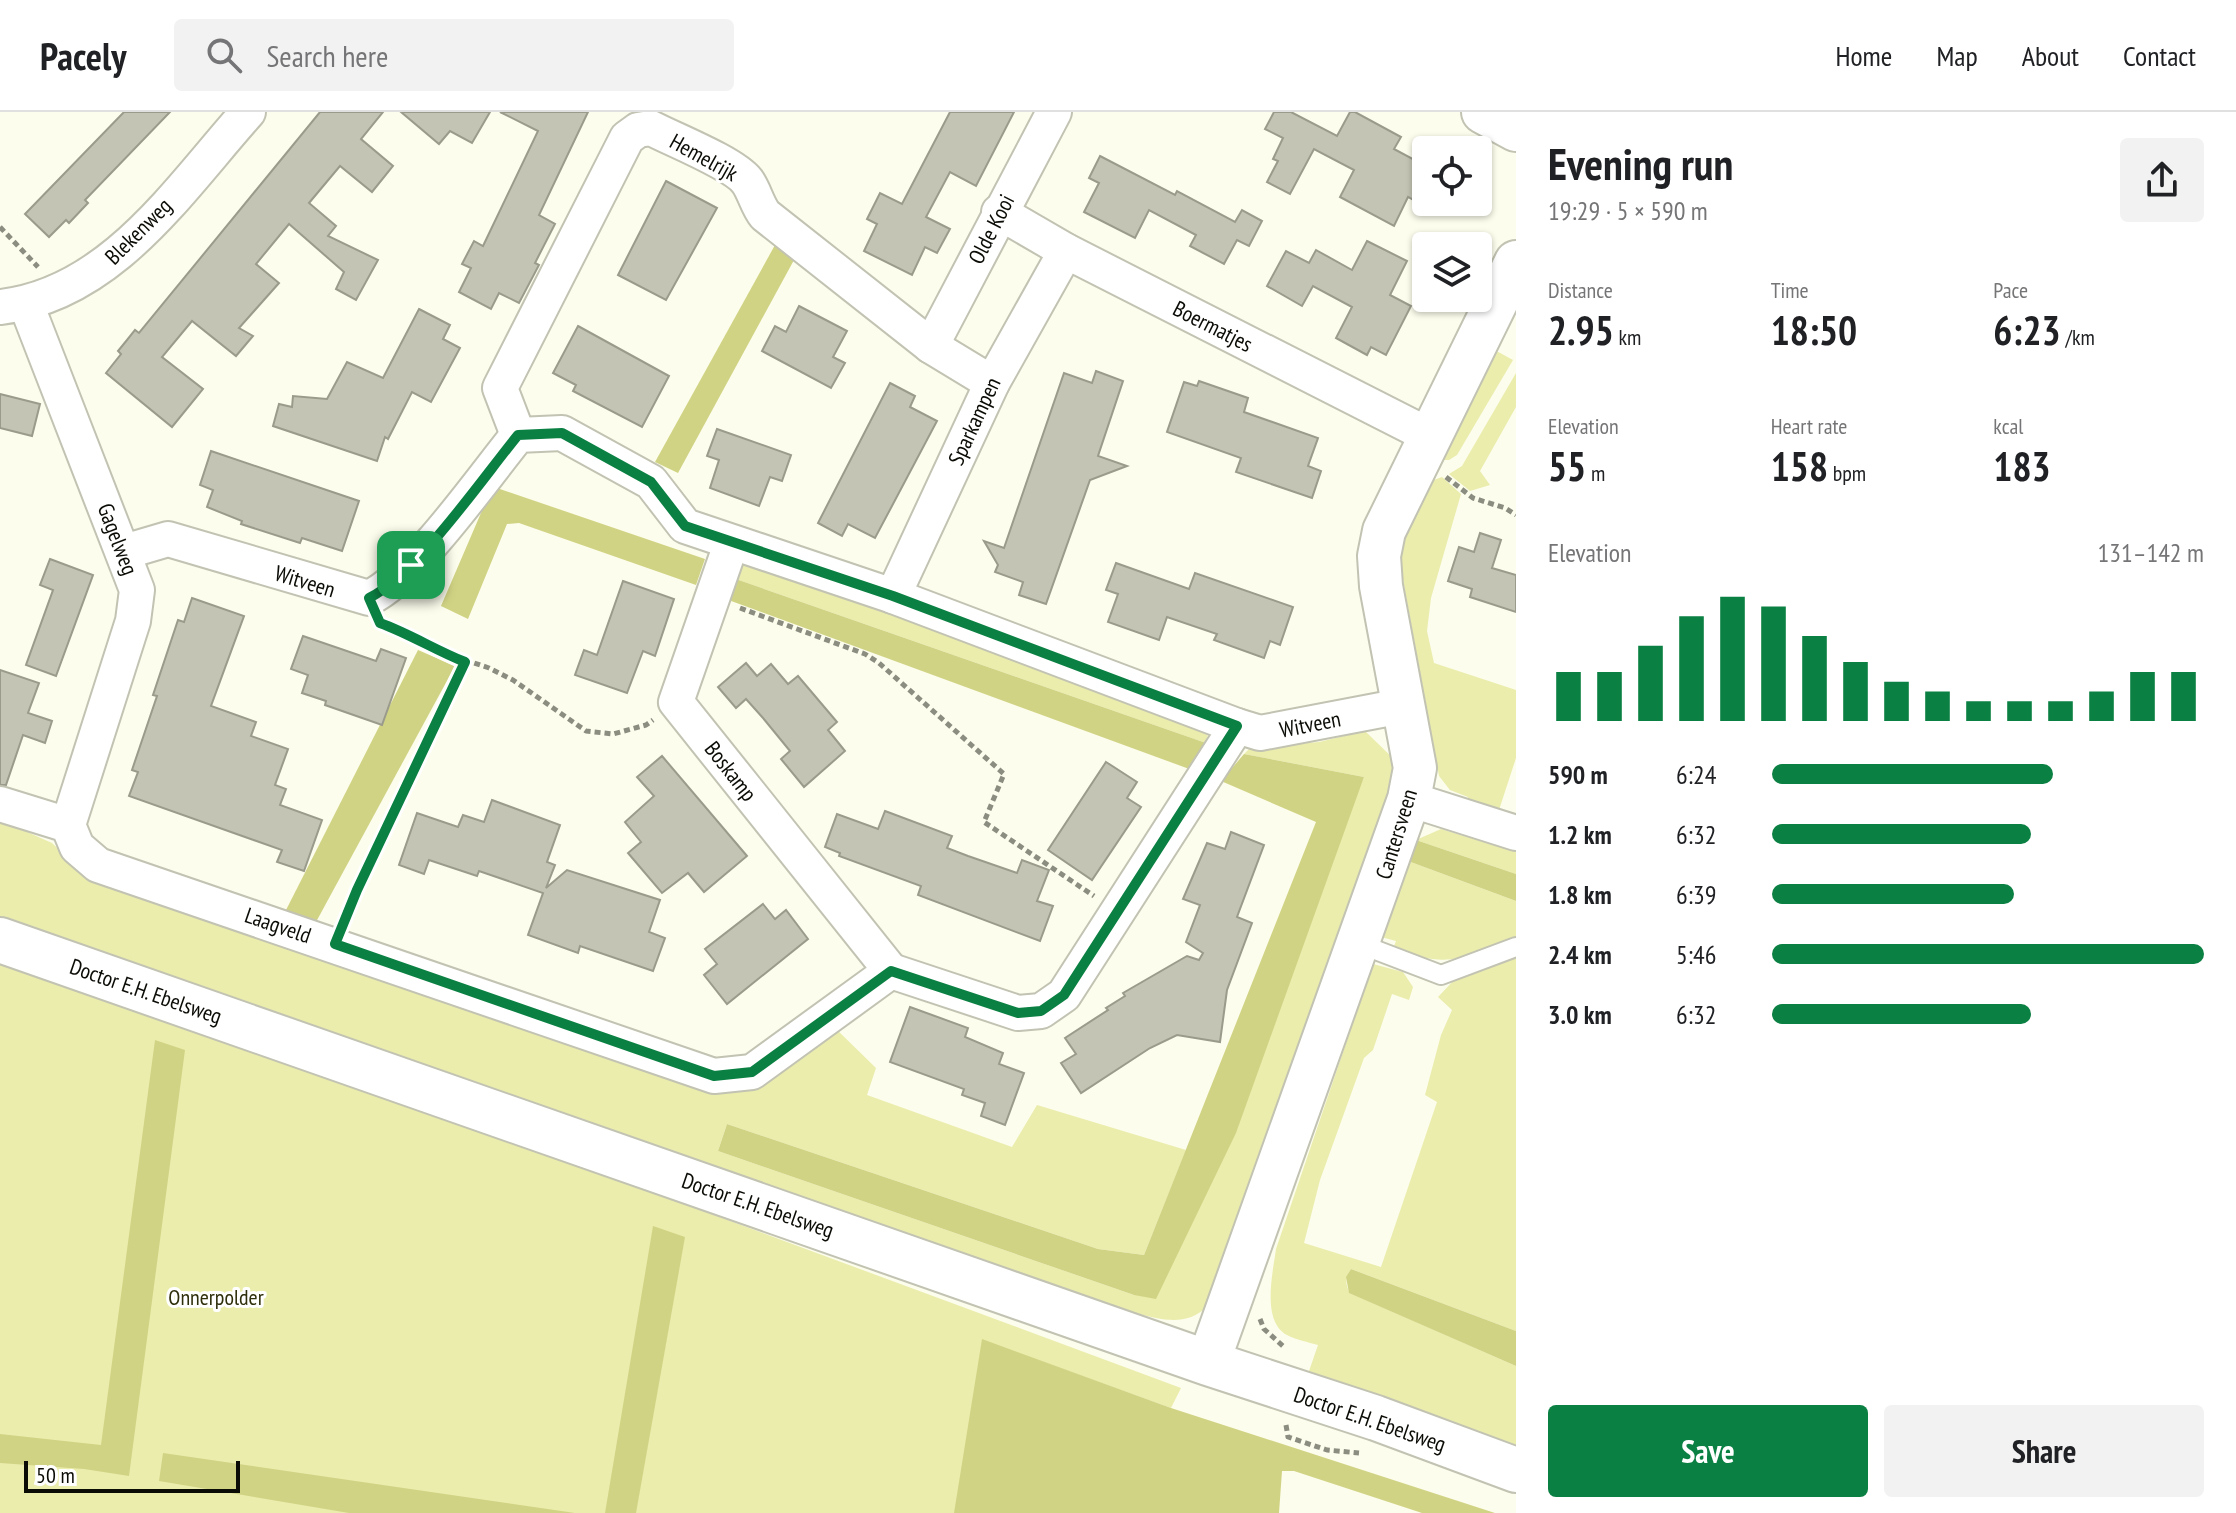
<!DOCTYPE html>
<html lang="en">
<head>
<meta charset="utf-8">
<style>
  body { margin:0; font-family:"PT Sans Narrow",sans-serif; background:#f2f2f2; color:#202124; height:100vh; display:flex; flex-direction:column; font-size:30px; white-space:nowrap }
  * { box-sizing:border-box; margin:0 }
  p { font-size:26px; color:#757577 }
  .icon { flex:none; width:44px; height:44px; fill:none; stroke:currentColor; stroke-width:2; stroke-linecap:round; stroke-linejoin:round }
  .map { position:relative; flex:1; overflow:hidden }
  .drawer { display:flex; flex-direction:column; background:#fff; width:720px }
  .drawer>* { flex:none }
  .buttons { position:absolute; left:1412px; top:24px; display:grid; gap:16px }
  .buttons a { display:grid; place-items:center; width:80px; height:80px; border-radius:8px; background:#fff; box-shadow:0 2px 6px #0004; font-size:40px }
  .scale { position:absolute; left:24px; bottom:20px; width:216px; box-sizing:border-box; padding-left:8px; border:4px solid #0c0c07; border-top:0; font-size:22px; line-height:28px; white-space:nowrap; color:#0c0c07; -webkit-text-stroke:6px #fff; paint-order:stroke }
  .pin { position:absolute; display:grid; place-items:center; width:68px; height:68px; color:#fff; margin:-34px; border-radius:16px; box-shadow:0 4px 12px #0006 }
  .round { display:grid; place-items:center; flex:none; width:84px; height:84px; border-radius:8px; background:#f2f2f2 }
  .overview { display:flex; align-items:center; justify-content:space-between; height:136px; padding:0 32px }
  h1 { font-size:44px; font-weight:600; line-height:60px }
  .stats { display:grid; grid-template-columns:repeat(3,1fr); gap:12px; height:136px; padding:8px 32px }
  .stats div { display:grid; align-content:center }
  .stats b { font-size:40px; font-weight:600 }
  .stats small { font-size:22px; font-weight:400 }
  .stats p { font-size:22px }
  .chart { height:224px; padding:16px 32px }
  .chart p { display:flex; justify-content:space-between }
  .chart svg { width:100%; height:144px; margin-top:8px; stroke:#0b8043; stroke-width:6 }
  .primary-button { display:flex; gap:16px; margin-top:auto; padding:16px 32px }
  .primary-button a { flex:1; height:92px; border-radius:8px; background:#0b8043; color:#fff; font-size:32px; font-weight:600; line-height:92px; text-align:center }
  .primary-button a+a { background:#f2f2f2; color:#202124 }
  ul { padding:0 32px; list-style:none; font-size:26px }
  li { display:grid; grid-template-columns:128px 96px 1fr; align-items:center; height:60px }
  li i { height:20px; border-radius:10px; background:#0b8043 }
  header { display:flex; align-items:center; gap:48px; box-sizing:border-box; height:112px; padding:0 40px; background:#fff; border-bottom:2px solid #e0e0e0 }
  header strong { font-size:38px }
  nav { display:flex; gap:44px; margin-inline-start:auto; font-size:28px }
  .search { width:560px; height:72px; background:#f2f2f2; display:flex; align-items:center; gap:20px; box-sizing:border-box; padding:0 28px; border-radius:8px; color:#757577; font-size:30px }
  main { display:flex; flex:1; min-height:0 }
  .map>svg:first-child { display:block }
</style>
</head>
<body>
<header>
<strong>Pacely</strong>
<div class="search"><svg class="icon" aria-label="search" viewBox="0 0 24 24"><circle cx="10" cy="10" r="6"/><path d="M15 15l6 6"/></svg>Search here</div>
<nav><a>Home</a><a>Map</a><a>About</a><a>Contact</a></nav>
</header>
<main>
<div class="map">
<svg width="1516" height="1401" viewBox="0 0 1516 1401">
  <rect width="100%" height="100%" fill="#fcfdec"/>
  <!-- green -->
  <g fill="#ebedad">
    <polygon points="1491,236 1513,248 1457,343 1449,348 1435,348"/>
    <polygon points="1516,261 1516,295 1480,359 1490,373 1470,379 1449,362 1462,354"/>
    <polygon points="1442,365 1461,382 1431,486 1427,519 1434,551 1516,578 1516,646 1498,701 1466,693 1468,685 1450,678 1439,664 1401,457 1403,424 1431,369"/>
    <polygon points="738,444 1203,607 1208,622 1206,631 730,465"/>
    <path d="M1365 619 1400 653 1208 1194C1186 1215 1163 1208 1135 1201L643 1037 0 811V708L52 731 78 756 712 978 832 913 876 956 867 983 1012 1035 1037 993 1186 1038 1144 1143 1098 1137 727 1012 718 1039 1134 1183 1364 665 1244 642 1250 636 1319 630Z"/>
    <polygon points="1441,717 1516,740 1516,762 1416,728"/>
    <path d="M1408 749 1516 789V827C1461 846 1451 857 1393 837L1396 829 1381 825Z"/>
    <path d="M1516 845V1219L1351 1157C1345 1166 1345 1172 1350 1181L1516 1254V1337L1308 1262 1318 1233C1308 1230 1296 1228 1287 1223 1261 1209 1273 1160 1276 1137L1373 852 1403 860 1413 875 1409 888 1392 882 1373 938 1364 946 1320 1068 1304 1131 1381 1155 1437 990 1425 983 1441 923 1452 898 1438 885 1456 866Z"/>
    <polygon points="0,847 520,1031 1181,1276 1171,1296 1015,1240 990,1401 0,1401"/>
  </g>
  <!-- forest -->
  <g fill="#d1d384">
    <polygon points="775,133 794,148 678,361 655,350"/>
    <polygon points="497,376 705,447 696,473 519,411 507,412 468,507 441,494 487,387"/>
    <polygon points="730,465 1206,631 1201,646 1192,658 723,486"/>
    <polygon points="418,538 455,554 316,810 285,800"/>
    <polygon points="1244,642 1364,665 1236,1021 1156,1187 1134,1183 718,1039 727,1012 1098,1137 1144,1143 1316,710 1221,669"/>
    <polygon points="1416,728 1516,762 1516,789 1408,749"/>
    <polygon points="155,928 185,938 129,1364 84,1357 0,1351 0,1322 101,1333"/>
    <polygon points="653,1114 685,1125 636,1401 605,1401"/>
    <polygon points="1351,1157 1516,1219 1516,1254 1349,1181 1346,1165"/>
    <polygon points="982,1227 1171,1296 1495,1401 1422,1401 1294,1359 1282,1359 1279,1401 954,1401"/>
    <polygon points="163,1341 575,1401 349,1401 159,1369"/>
  </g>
  <!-- building -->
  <g fill="#c3c4b3" stroke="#9a9b8b" stroke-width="2">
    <polygon points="124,0 170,0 85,88 88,91 69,111 66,108 49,125 25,102"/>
    <polygon points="320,0 383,0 361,27 393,54 372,80 340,54 309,91 336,114 328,124 378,148 356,188 336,177 344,160 289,112 256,152 279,171 239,216 253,224 236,244 192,209 162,245 203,277 172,315 106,261 121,242 118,239 127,228 135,218 139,221"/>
    <polygon points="401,0 490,0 472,31 450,19 439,32"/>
    <polygon points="500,0 588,0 539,103 555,112 535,151 539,153 519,191 499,181 491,197 459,180 471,156 462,152 474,129 483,134 538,19"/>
    <polygon points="950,0 1014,0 976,74 950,60 926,105 950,117 937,141 925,135 912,163 864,139 877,112 867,107 880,81 902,92"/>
    <polygon points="1274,0 1291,0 1337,24 1350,0 1355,0 1401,25 1394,37 1426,54 1426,95 1408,85 1394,114 1340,85 1354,58 1314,37 1290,82 1267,70 1278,49 1273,47 1283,26 1265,17"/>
    <polygon points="1100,44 1175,83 1177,79 1235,110 1242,98 1262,109 1249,134 1237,128 1224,152 1190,134 1196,123 1149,98 1135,126 1084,100 1099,71 1089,66"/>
    <polygon points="666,69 717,96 666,188 618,163"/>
    <polygon points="1367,129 1407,149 1390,183 1411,194 1386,243 1371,235 1367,243 1336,226 1352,195 1313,174 1302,194 1267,174 1286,139 1309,151 1316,138 1352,158"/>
    <polygon points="799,194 847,219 833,245 845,251 831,276 762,239 775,214 786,220"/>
    <polygon points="419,197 450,213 443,227 460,236 431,290 412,280 388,327 385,325 377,349 273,314 279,292 292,295 293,284 327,287 347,250 383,266"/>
    <polygon points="578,214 669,264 642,315 573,279 576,273 553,261"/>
    <polygon points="1096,259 1123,269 1098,344 1127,354 1090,368 1046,492 1019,483 1023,470 995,460 998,453 984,429 1004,436 1064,261 1092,271"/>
    <polygon points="1199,269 1248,286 1244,300 1318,326 1308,354 1321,359 1312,386 1236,360 1241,346 1167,320 1184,270 1197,274"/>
    <polygon points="890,271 915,284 910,295 937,309 875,426 848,412 842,424 818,411"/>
    <polygon points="0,282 40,292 32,324 0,316"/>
    <polygon points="717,317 791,343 782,369 770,365 759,394 710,376 719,348 707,344"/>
    <polygon points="211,339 359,389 342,439 302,426 300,431 241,412 242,409 207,395 213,378 200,373"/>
    <polygon points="1480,421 1501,428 1492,456 1516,463 1516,500 1470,485 1472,477 1448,469 1459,435 1474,440"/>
    <polygon points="50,447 93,463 56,564 26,553 53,478 40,473"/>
    <polygon points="1116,451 1189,477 1195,461 1293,495 1280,533 1270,529 1264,546 1214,528 1217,522 1167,505 1159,528 1108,510 1118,482 1106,478"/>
    <polygon points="623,469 674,487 655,544 643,539 627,581 575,563 584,538 597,543"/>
    <polygon points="192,486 244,504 211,594 256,610 251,624 288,637 275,673 286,677 280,693 322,708 304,759 277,750 282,738 129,684 138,660 132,658 157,584 153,583 178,508 184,510"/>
    <polygon points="303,524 376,549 381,537 406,546 382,613 325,593 326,589 302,581 308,563 291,557"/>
    <polygon points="746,551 757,564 771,552 788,572 798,564 837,610 828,618 845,639 804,675 781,647 790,639 763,606 746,587 736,596 718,575"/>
    <polygon points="0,558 39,571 28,601 52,609 45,631 23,623 6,673 0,673"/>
    <polygon points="662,644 747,744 704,780 688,761 662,781 628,741 641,730 625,710 654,684 637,665"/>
    <polygon points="1106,650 1137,670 1127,686 1141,695 1092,768 1048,738"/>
    <polygon points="492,688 560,713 547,750 555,753 546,776 567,758 660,788 649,820 665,826 653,859 580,834 578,841 528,823 543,781 479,759 477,764 429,748 424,762 399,753 417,701 458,715 463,703 484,710"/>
    <polygon points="885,699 952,724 947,736 968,744 1017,761 1022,748 1049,758 1037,789 1053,794 1040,829 918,783 921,774 839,744 840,741 825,735 837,702 878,717"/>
    <polygon points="1231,720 1264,733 1237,805 1252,811 1227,878 1220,930 1177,923 1150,936 1081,981 1061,951 1076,942 1065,926 1108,898 1106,896 1125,884 1123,881 1187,844 1199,848 1203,841 1186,830 1200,793 1183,787 1207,731 1225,737"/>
    <polygon points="763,792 775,807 786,798 808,827 727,892 704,863 717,852 705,837"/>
    <polygon points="910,895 968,916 965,925 1003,941 999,952 1024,961 1005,1013 981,1004 985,991 962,983 964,977 890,950"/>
  </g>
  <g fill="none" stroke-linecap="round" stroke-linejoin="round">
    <!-- service casing -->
    <g stroke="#c2c3b2" stroke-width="22">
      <polyline id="service" points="1360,832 1441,863 1516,835"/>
    </g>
    <!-- minor casing -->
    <g stroke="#c2c3b2" stroke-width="38">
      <g id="minor">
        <polyline points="999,100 1066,139 1430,324"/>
        <polyline points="26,192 137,478 133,509 68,713"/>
        <path d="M0 195C111 183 179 77 248 0"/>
        <polyline points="931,234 1054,0"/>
        <path d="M518 323 500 276 627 26 638 18 651 16C674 28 733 51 747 69 754 78 757 93 765 103L931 234 992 271"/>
        <polyline points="731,432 676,590 891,859"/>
        <path d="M124 440 168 427 369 486C416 463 482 367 518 323L562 321 651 370 685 414 893 484 1237 614 1260 621 1402 594"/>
        <polyline points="893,484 992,271 1066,139"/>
        <polyline points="1409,687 1516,721"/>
        <polyline points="0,692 68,713 77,735 98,753 714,964 752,960 891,859 1018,901 1041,899 1064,883 1237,614"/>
      </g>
    </g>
    <!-- tertiary casing -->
    <g stroke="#c2c3b2" stroke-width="46">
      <g id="tertiary">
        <polyline points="1483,0 1516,18"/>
        <polyline points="1208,1251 1409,687 1415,656 1381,474 1379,444 1384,419 1516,150"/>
      </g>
    </g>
    <!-- secondary casing -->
    <g stroke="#c2c3b2" stroke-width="48">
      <polyline id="secondary" points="0,828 1208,1251 1376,1306 1516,1358"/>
    </g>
    <!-- path -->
    <g stroke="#8c8d81" stroke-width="5" stroke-dasharray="6 4" stroke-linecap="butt">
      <polyline points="0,115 38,155"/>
      <polyline points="1446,365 1473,386 1505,396 1516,403"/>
      <polyline points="740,496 865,542 879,551 1004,662 984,710 1094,784"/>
      <polyline points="383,512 413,523 433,537 489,556 513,568 586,619 613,622 646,613 653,608"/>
      <polyline points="346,805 465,550"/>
      <polyline points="1260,1207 1264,1217 1284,1235"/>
      <polyline points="1286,1313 1288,1325 1327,1338 1359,1341"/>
    </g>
    <!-- service -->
    <use href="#service" stroke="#fff" stroke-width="18"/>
    <!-- minor -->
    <use href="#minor" stroke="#fff" stroke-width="34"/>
    <!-- tertiary -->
    <use href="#tertiary" stroke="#fff" stroke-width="42"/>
    <!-- secondary -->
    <use href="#secondary" stroke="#fff" stroke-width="44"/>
  </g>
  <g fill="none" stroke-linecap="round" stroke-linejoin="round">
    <!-- route casing -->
    <g stroke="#fff" stroke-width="16">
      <path id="route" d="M562 321 651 370 685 414 893 484 1237 614 1064 883 1041 899 1018 901 891 859 752 960 714 964 335 832 357 778 465 550C435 538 410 522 380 511L369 486C416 463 482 367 518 323Z"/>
    </g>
    <!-- route -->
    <use href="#route" stroke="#0b8043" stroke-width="10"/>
  </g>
  <g text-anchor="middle" stroke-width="6" stroke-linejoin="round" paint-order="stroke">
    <!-- street labels -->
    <g font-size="22" fill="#0c0c07" stroke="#fff">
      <text transform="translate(704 45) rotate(29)" y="8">Hemelrijk</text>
      <text transform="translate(991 117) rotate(-63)" y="8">Olde Kooi</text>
      <text transform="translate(138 119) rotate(-45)" y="8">Blekenweg</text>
      <text transform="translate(1213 214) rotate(27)" y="8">Boermatjes</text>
      <text transform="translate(974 309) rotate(-65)" y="8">Sparkampen</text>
      <text transform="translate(118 427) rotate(69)" y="8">Gagelweg</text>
      <text transform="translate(305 469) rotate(17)" y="8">Witveen</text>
      <text transform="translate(1310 612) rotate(-11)" y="8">Witveen</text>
      <text transform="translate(731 659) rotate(52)" y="8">Boskamp</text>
      <text transform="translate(1396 722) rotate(-73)" y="8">Cantersveen</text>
      <text transform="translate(278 813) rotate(19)" y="8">Laagveld</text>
      <text transform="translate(146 879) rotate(19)" y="8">Doctor E.H. Ebelsweg</text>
      <text transform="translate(758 1093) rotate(19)" y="8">Doctor E.H. Ebelsweg</text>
      <text transform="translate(1370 1307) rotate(19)" y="8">Doctor E.H. Ebelsweg</text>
    </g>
    <!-- park labels -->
    <g font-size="22" fill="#2f2f0c" stroke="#fff">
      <text x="216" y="1193">Onnerpolder</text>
    </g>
  </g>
</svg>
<div class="buttons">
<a><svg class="icon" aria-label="locate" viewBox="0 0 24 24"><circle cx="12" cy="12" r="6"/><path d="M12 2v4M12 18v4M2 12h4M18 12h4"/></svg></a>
<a><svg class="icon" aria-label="layers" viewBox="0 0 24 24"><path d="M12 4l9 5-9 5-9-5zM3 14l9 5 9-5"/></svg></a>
</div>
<div class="scale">50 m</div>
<div class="pin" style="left:411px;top:453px;background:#1e9e55"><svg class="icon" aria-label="arrive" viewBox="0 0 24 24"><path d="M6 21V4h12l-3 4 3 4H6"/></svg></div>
</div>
<section class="drawer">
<div class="overview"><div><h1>Evening run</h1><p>19:29 · 5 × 590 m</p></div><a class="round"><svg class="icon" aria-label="share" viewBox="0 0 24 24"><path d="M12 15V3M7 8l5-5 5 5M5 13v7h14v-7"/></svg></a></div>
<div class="stats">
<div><p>Distance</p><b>2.95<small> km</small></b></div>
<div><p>Time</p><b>18:50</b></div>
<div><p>Pace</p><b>6:23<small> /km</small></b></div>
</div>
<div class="stats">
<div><p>Elevation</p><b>55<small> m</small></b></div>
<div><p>Heart rate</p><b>158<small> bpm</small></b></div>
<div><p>kcal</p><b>183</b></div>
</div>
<div class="chart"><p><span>Elevation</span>131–142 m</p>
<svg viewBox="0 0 160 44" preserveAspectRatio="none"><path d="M5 44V29M15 44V29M25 44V21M35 44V12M45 44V6M55 44V9M65 44V18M75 44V26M85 44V32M95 44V35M105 44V38M115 44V38M125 44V38M135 44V35M145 44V29M155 44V29"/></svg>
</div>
<ul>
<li><b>590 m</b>6:24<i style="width:65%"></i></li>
<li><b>1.2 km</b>6:32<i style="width:60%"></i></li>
<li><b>1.8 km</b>6:39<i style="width:56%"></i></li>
<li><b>2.4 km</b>5:46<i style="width:100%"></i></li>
<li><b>3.0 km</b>6:32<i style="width:60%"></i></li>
</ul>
<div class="primary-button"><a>Save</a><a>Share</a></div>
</section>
</main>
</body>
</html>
